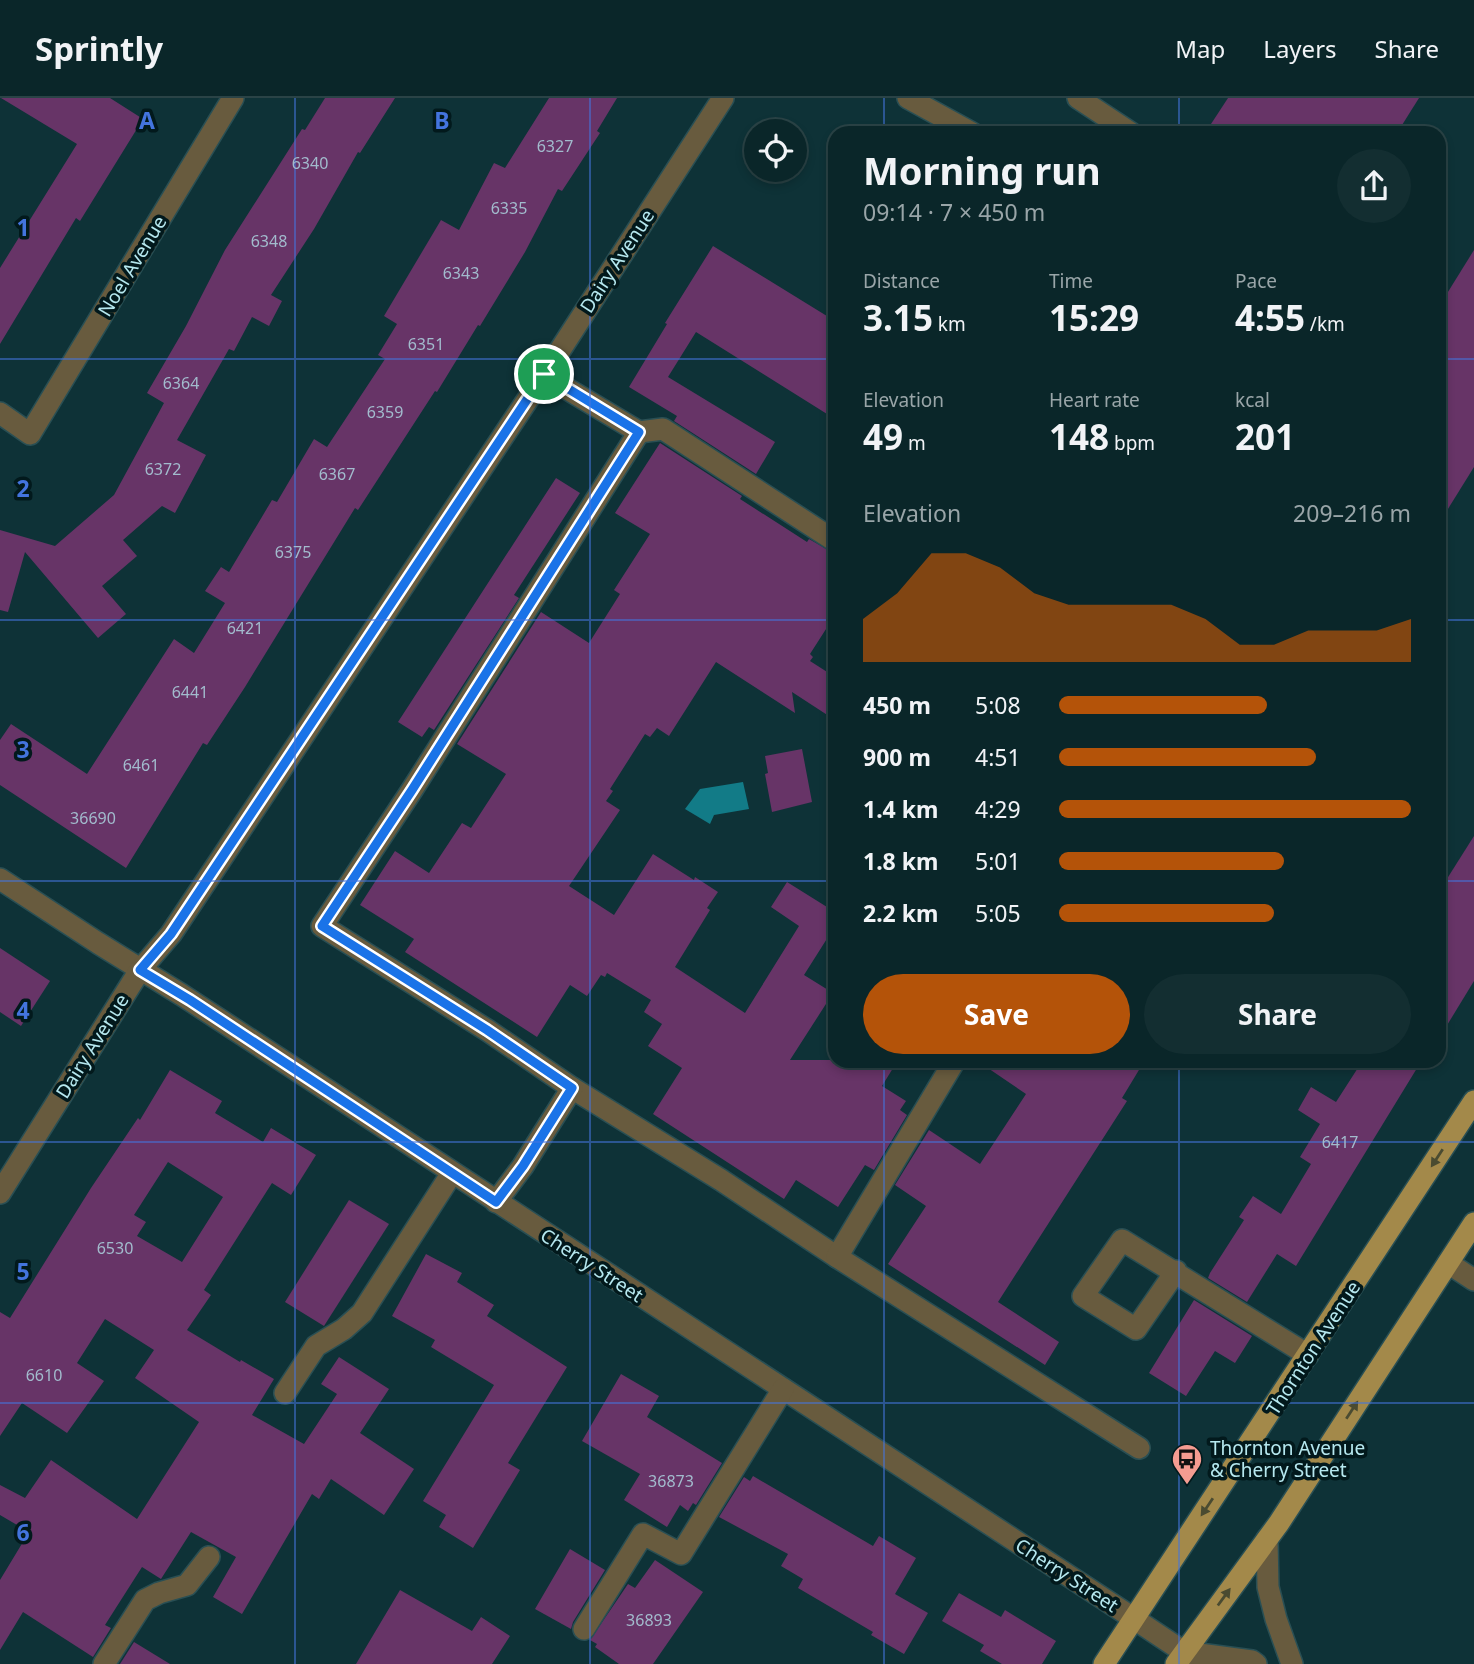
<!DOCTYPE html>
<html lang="en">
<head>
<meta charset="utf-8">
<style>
  body { margin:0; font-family:"Noto Sans",sans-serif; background:#132e31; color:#f1f3f6; height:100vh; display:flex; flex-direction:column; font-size:26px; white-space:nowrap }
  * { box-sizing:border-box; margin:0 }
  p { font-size:23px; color:#99a5a8 }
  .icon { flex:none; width:38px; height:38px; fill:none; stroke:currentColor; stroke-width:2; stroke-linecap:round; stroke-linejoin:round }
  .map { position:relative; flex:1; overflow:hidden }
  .side { position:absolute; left:828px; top:28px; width:618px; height:942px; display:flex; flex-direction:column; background:#0a2629; border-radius:21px; box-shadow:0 4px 10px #0003,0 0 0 2px #2a4346 }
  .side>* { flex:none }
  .fabs { position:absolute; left:744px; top:21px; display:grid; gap:14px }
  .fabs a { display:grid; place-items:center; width:63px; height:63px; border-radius:50%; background:#0a2629; box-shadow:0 4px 10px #0003,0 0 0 2px #2a4346; font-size:35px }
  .pin { position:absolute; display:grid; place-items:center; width:60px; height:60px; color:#fff; margin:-30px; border:4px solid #fff; border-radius:50%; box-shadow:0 2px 7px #0007 }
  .round { display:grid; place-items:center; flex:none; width:74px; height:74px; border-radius:37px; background:#132e31 }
  .overview { display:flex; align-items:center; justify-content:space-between; height:119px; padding:0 35px }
  h1 { font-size:38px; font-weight:700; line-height:52px }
  .stats { display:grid; grid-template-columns:repeat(3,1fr); gap:10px; height:119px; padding:7px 35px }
  .stats div { display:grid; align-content:center }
  .stats b { font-size:35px; font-weight:700 }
  .stats small { font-size:19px; font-weight:400 }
  .stats p { font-size:19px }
  .chart { height:196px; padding:14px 35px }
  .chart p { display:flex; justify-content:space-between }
  .chart svg { width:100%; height:126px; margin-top:7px; fill:#b45309; opacity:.7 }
  .action { display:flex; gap:14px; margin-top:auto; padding:14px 35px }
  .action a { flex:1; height:80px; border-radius:42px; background:#b45309; color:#fff; font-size:28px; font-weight:700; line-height:80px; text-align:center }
  .action a+a { background:#132e31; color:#f1f3f6 }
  ul { padding:0 35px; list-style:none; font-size:23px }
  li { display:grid; grid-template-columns:112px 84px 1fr; align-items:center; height:52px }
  li i { height:18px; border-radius:9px; background:#b45309 }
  header { display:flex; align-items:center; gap:42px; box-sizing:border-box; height:98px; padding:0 35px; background:#0a2629; border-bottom:2px solid #2a4346 }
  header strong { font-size:33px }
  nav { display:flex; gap:38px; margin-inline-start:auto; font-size:24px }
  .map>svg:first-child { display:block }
</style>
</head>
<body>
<header>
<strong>Sprintly</strong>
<nav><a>Map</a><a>Layers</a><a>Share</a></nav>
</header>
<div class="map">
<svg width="1474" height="1566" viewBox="0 0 1474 1566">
  <rect width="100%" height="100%" fill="#0e3237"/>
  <!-- water -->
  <polygon fill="#127b87" points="743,684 749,711 714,717 710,726 685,711 700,691"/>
  <!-- building -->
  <g fill="#673467" fill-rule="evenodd">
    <polygon points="1,0 110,0 143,21 80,123 76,120 0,246 0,170 77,46"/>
    <polygon points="325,0 395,0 360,55 358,54 314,131 271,197 282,203 269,228 252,219 234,253 229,251 177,342 206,357 175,415 162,408 123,442 137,458 102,488 126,516 98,540 25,454 8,514 0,512 0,432 55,448 114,397 164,305 147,295 186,228 225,152 302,31 305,32"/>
    <polygon points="549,0 617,0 597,33 600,35 562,93 558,91 525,154 480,228 478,227 437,294 435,293 358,412 355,410 245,589 207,647 203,645 126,770 0,687 0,642 11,626 87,676 174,541 194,555 225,505 205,493 221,469 229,474 272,402 277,404 314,341 327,349 385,261 378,257 397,226 384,218 441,122 459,132 494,65 505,70"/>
    <polygon points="1228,0 1419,0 1397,35 1225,35 1211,26"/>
    <polygon points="713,148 835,223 835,321 696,234 668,279 775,344 756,376 674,323 677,318 629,289 667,226 665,225"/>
    <polygon points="1474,152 1474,369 1438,427 1438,210"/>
    <polygon points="660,345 742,398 740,401 807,444 809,441 835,456 835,517 810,556 813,559 810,563 835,579 835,622 792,594 795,615 716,564 669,638 657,630 650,639 645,636 610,691 613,693 606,703 620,712 569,788 614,817 653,756 694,782 695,779 718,794 707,810 710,812 675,869 745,915 799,828 771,809 787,784 835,814 835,828 804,877 833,895 790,962 898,962 882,988 906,1003 900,1012 907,1017 874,1072 865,1067 838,1109 796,1082 784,1101 653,1016 682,970 648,948 662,926 644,914 651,902 607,875 605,879 601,877 587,898 570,887 537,939 405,854 414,841 360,807 395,753 429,775 462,725 471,730 506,676 457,646 541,514 589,545 620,496 614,492 650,436 615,415"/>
    <polygon points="556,380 580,395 514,497 519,500 434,632 429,629 422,639 398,624"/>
    <polygon points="802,651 812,704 772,714 765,676 768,675 765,658"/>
    <polygon points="1474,738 1474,883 1438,942 1438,795"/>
    <polygon points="0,850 50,883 21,928 0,914"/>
    <polygon points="976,962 1145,962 1122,1000 1127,1003 998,1204 1059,1244 1045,1267 888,1166 926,1108 895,1087 929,1032 980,1066 1026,996"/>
    <polygon points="1363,962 1422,962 1296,1168 1277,1156 1247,1204 1208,1180 1210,1175 1244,1122 1239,1119 1253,1098 1281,1116 1311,1066 1300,1059 1320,1026 1298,1012 1311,989 1336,1004"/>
    <path d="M170 972 222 1003 215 1015 263 1044 271 1030 316 1057 291 1097 272 1085 204 1192 211 1197 187 1232 240 1264 241 1262 274 1281 252 1317 304 1346 337 1296 321 1286 339 1259 389 1291 360 1335 414 1371 384 1417 331 1381 319 1401 312 1396 242 1516 213 1499 236 1459 191 1434 161 1481 142 1469 105 1527 111 1530 93 1559 23 1514 0 1552V1482L29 1434 0 1417V1387L25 1400 51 1362 137 1421 199 1324 135 1280 154 1252 105 1221 77 1265 104 1283 67 1335 22 1305 0 1338V1214L10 1220 91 1090 138 1020 140 1022ZM168 1064 223 1099 182 1164 137 1138 146 1124 134 1117Z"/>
    <polygon points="349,1102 389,1126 324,1228 285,1204"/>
    <polygon points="426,1156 462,1175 457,1184 494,1207 487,1218 567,1269 508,1365 520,1372 473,1450 439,1429 446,1417 423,1403 494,1287 431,1249 435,1242 392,1218"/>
    <polygon points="1194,1202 1252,1238 1235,1265 1215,1253 1186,1298 1149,1275"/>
    <polygon points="621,1276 659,1298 647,1319 722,1365 696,1407 693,1405 688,1413 680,1407 667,1429 624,1402 640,1376 582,1343"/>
    <polygon points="753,1378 873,1448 879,1438 916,1460 895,1496 928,1515 904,1556 871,1537 873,1534 798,1490 803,1481 781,1468 788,1456 719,1419 744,1379 750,1383"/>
    <polygon points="570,1451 605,1472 573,1524 571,1531 535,1511"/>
    <polygon points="655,1462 703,1494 653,1566 619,1566 595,1549 597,1546 590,1542 628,1486 635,1490"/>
    <polygon points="400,1492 472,1533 481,1519 510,1538 492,1566 356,1566"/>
    <polygon points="959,1495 1001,1519 1005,1512 1056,1543 1042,1566 1002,1566 980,1553 984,1547 942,1523"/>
    <polygon points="134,1544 170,1566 120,1566"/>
  </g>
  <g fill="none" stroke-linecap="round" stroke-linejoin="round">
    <!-- minor casing -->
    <g stroke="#294f54" stroke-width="24">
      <g id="minor">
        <polyline points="908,0 972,35"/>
        <polyline points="1078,0 1131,35"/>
        <polyline points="544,277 639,334 663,331 835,443"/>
        <polyline points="0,315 30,336 233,0"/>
        <polyline points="639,334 412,692 322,828 487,932 572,990 721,1082 837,1159"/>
        <polyline points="0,781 98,845 182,897 1133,1520 1184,1554 1191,1566"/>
        <polyline points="955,962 837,1159 1139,1350"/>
        <polyline points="0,1095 140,872 171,836 544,277 723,0"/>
        <polyline points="496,1104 523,1068 572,990"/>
        <polyline points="1448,1165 1474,1182"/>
        <polyline points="1176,1173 1136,1231 1083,1198 1122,1142 1308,1257"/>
        <polyline points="285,1295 316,1248 344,1231 362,1215 452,1075"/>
        <polyline points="1267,1441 1268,1489 1276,1521 1292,1566"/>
        <polyline points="584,1531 643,1436 681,1456 783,1291"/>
        <polyline points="1184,1554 1252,1563 1256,1566"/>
        <polyline points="104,1566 145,1502 159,1495 187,1487 209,1459"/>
      </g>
    </g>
    <!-- major casing -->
    <g stroke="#294f54" stroke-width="24">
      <g id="major">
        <polyline points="1104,1566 1474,1003"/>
        <polyline points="1176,1566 1279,1425 1474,1125"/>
      </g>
    </g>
    <!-- minor -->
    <use href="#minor" stroke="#685b3e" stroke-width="21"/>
    <!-- major -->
    <use href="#major" stroke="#a3894a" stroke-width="21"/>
  </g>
  <!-- one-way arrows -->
  <defs><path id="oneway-solid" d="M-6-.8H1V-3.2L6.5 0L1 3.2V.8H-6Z" transform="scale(1.75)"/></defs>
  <g fill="#4a4b31">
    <use href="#oneway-solid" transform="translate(1437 1060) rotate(123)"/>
    <use href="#oneway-solid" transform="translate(1352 1312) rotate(-57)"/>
    <use href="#oneway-solid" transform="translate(1207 1409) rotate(124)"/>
    <use href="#oneway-solid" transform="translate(1224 1499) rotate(-54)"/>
  </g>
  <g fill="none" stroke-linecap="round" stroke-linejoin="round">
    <!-- route casing -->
    <g stroke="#fff" stroke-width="14">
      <polygon id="route" points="544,276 639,334 412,692 322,828 487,932 572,990 523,1068 496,1104 190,902 140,872 171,836"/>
    </g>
    <!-- route -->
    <use href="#route" stroke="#1a73e8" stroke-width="9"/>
  </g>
  <!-- grid -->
  <path fill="none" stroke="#4374de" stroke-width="2" stroke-opacity="0.55" d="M295 0V1566M590 0V1566M884 0V35M1179 0V35M0 261H835M1438 261H1474M0 522H835M1438 522H1474M0 783H835M1438 783H1474M884 962V1566M1179 962V1566M0 1044H1474M0 1305H1474"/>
  <!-- icons -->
  <defs>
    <g id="bus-pin" transform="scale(1.575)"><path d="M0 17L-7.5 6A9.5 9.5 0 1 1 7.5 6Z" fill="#f59c91" stroke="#02191c"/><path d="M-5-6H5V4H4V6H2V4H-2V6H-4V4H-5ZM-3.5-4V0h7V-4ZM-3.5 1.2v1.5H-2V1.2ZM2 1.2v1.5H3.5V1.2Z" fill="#111"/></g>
  </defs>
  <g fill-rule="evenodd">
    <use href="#bus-pin" x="1187" y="1361"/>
  </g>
  <g text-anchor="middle" stroke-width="7" stroke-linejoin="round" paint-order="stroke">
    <!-- number labels -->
    <g font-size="16" fill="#a2bbcd">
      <text x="555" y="54">6327</text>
      <text x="310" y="71">6340</text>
      <text x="509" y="116">6335</text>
      <text x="269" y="149">6348</text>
      <text x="461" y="181">6343</text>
      <text x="426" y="252">6351</text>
      <text x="181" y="291">6364</text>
      <text x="385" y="320">6359</text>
      <text x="163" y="377">6372</text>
      <text x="337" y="382">6367</text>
      <text x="293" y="460">6375</text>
      <text x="245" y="536">6421</text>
      <text x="190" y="600">6441</text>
      <text x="141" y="673">6461</text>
      <text x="93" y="726">36690</text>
      <text x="1340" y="1050">6417</text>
      <text x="115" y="1156">6530</text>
      <text x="44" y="1283">6610</text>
      <text x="671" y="1389">36873</text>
      <text x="649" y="1528">36893</text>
    </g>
    <!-- street labels -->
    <g font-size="19" fill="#b6e8ef" stroke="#02191c">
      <text transform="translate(617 163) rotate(-57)" y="7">Dairy Avenue</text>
      <text transform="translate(132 168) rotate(-59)" y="7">Noel Avenue</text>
      <text transform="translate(92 948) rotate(-58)" y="7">Dairy Avenue</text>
      <text transform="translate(592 1167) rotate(33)" y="7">Cherry Street</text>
      <text transform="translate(1313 1250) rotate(-57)" y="7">Thornton Avenue</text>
      <text transform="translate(1067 1477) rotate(33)" y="7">Cherry Street</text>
    </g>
    <!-- poi labels -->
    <g font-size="19" fill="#b6e8ef" stroke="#02191c" text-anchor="start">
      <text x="1210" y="1357">Thornton Avenue<tspan x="1210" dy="22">&amp; Cherry Street</tspan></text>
    </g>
  </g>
  <g font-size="23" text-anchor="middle" font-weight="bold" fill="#4374de" stroke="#02191c" stroke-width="7" stroke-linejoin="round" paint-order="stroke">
    <text x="147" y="31">A</text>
    <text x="442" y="31">B</text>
    <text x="23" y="138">1</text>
    <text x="23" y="399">2</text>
    <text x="23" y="660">3</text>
    <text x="23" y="921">4</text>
    <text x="23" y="1182">5</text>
    <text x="23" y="1443">6</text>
  </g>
</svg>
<div class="fabs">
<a><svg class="icon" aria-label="locate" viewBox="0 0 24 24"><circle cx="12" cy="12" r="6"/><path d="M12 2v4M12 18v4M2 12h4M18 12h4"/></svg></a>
</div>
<div class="pin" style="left:544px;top:276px;background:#1e9e55"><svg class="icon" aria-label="arrive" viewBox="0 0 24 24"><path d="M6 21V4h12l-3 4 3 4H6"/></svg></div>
<section class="side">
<div class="overview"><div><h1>Morning run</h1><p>09:14 · 7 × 450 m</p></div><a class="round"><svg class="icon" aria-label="share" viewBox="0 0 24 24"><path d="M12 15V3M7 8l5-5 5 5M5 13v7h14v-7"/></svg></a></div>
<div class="stats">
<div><p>Distance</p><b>3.15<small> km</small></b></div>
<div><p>Time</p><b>15:29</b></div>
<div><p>Pace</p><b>4:55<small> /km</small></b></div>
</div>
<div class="stats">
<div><p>Elevation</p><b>49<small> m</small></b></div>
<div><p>Heart rate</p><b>148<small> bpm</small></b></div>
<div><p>kcal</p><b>201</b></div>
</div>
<div class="chart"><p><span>Elevation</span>209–216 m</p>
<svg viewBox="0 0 160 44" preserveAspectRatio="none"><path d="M0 44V29L10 20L20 6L30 6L40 11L50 20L60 24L70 24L80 24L90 24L100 29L110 38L120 38L130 33L140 33L150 33L160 29V44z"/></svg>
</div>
<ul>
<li><b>450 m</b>5:08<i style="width:59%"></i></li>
<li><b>900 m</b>4:51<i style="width:73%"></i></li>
<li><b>1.4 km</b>4:29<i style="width:100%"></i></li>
<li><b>1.8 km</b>5:01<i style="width:64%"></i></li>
<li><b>2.2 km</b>5:05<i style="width:61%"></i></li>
</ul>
<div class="action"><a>Save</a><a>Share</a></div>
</section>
</div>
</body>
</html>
